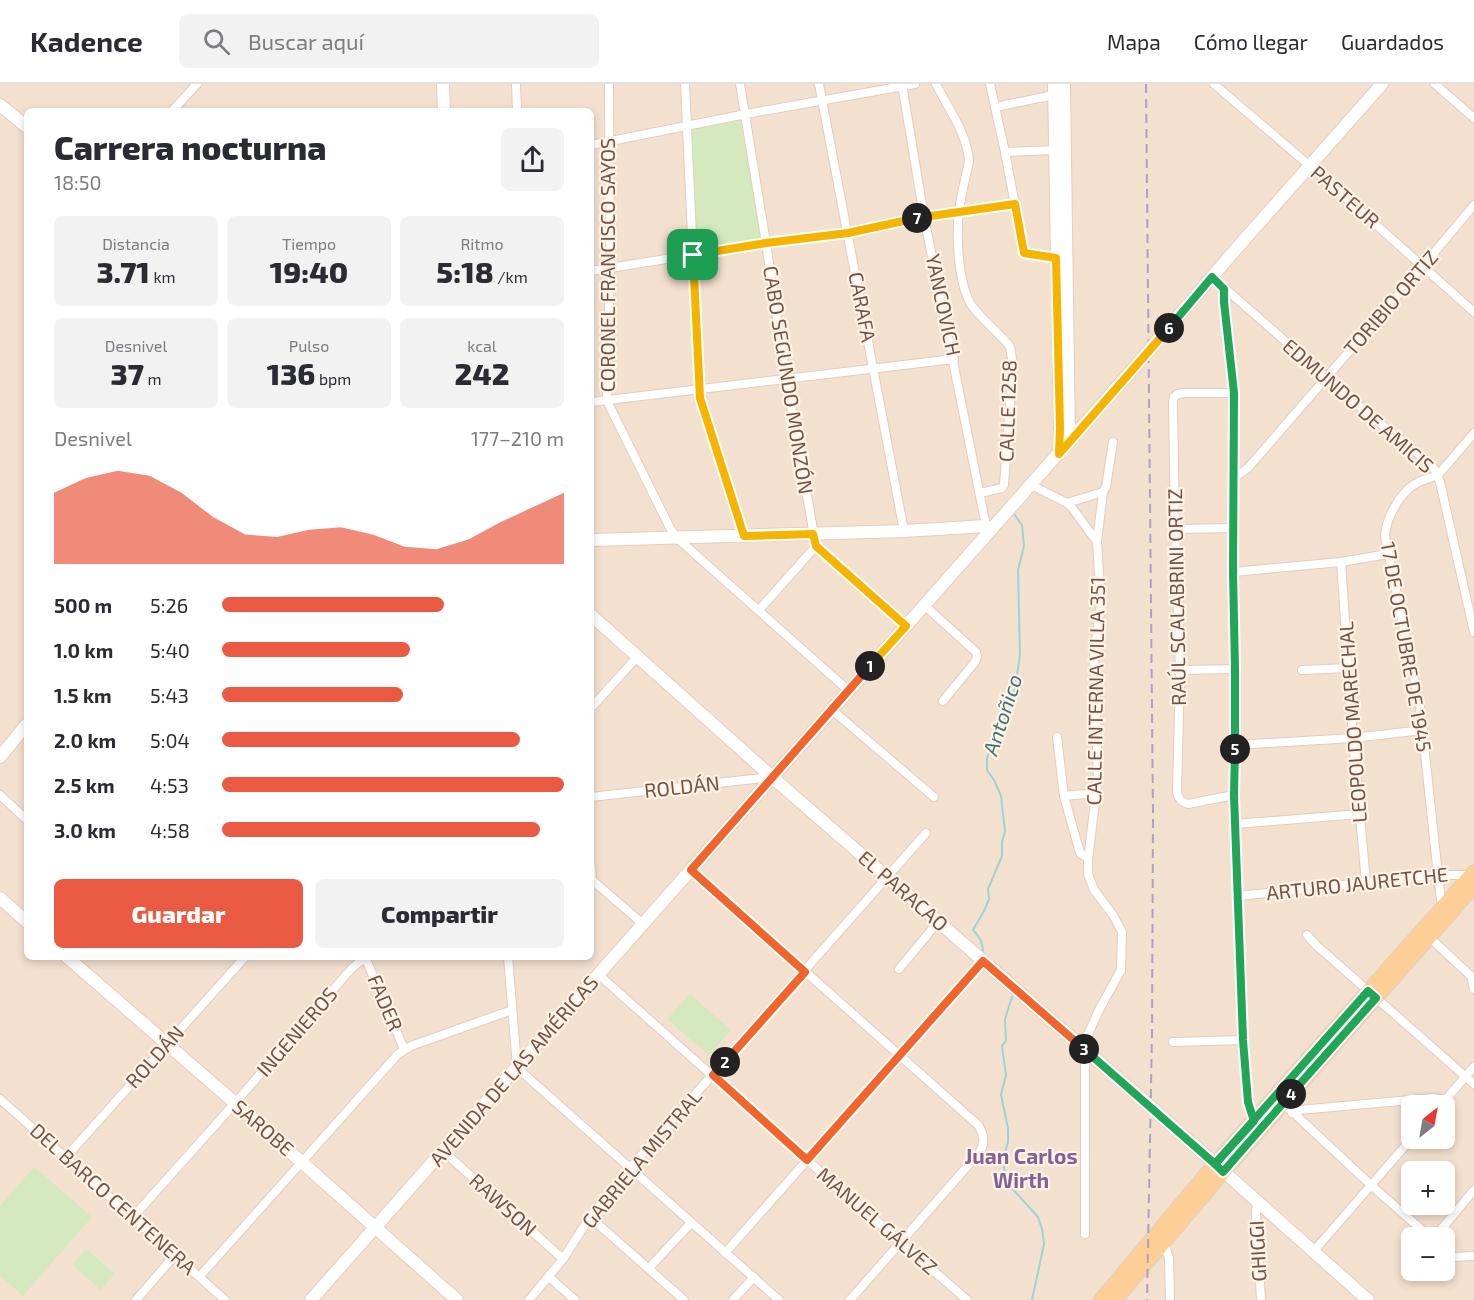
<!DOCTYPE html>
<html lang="es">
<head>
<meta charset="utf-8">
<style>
  body { margin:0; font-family:"Exo 2",sans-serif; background:#f2f2f3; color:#2b2b33; height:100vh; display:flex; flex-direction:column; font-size:22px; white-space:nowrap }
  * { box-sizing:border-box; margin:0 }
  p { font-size:20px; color:#7c7c81 }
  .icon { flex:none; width:33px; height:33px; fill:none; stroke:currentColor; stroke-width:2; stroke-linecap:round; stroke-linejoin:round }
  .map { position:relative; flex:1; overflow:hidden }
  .drawer { position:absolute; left:24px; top:24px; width:570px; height:852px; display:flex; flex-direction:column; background:#fff; border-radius:9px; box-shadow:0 3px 9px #0003 }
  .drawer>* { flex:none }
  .needle { width:39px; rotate:31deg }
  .tools { position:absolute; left:1401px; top:1011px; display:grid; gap:12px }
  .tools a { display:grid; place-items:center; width:54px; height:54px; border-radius:9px; background:#fff; box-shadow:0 3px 9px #0003; font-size:30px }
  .pin { position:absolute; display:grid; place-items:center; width:51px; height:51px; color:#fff; margin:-26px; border-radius:12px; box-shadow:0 3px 9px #0006 }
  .km { position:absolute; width:30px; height:30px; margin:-15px; border-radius:50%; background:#222; color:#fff; font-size:16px; line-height:30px; text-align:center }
  .round { display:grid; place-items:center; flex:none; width:63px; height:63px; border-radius:9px; background:#f2f2f3 }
  .headline { display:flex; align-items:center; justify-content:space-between; height:102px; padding:0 30px }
  h1 { font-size:33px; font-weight:800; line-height:45px }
  .stats { display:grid; grid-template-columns:repeat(3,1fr); gap:9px; height:102px; padding:6px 30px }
  .stats div { display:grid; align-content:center; border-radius:9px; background:#f2f2f3; text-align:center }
  .stats b { font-size:30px; font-weight:800 }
  .stats small { font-size:16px; font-weight:400 }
  .stats p { font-size:16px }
  .chart { height:168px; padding:12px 30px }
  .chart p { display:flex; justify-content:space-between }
  .chart svg { width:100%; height:108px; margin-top:6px; fill:#ea5941; opacity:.7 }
  .primary-button { display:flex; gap:12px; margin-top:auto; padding:12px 30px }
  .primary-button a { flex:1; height:69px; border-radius:9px; background:#ea5941; color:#fff; font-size:24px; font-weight:800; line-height:69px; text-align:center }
  .primary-button a+a { background:#f2f2f3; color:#2b2b33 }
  ul { padding:0 30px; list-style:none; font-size:20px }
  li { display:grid; grid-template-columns:96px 72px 1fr; align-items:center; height:45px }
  li i { height:15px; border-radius:8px; background:#ea5941 }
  header { display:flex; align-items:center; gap:36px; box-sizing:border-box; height:84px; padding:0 30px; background:#fff; border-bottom:2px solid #e1e1e2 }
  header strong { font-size:28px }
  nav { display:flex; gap:33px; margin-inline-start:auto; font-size:21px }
  .search { width:420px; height:54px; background:#f2f2f3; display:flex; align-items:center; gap:15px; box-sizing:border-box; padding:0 21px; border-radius:9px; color:#7c7c81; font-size:22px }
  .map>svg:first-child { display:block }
</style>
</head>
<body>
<header>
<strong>Kadence</strong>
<div class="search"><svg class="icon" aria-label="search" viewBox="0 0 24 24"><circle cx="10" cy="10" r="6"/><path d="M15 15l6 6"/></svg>Buscar aquí</div>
<nav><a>Mapa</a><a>Cómo llegar</a><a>Guardados</a></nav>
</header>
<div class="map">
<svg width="1474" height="1216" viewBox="0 0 1474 1216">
  <rect width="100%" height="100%" fill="#fdefe0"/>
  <!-- residential -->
  <path fill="#f4e0ce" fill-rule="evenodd" d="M0 0H1474V1216H0ZM27 27H591V873H27ZM1412 1022H1444V1054H1412ZM1412 1088H1444V1120H1412ZM1412 1154H1444V1186H1412Z"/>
  <!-- green -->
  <g fill="#d4eabe">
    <polygon points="746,30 766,159 693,171 688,42"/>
    <polygon points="690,910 731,946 709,971 667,935"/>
    <polygon points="34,1083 92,1133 23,1212 0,1192 0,1122"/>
    <polygon points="86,1165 115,1190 101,1206 72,1181"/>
  </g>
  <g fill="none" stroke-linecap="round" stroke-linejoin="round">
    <!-- stream -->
    <g stroke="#9ad4d8" stroke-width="2">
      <path d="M983 867C983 858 979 852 973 846L984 827 989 815 988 805 1002 772V758L1005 747 1001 712 994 696 987 686V674L995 651 1008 628 1015 604 1020 571 1018 486 1024 462 1022 441 1013 429"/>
      <polyline points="1012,913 1005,935 1006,957 1002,962 1006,991 1001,1011 1008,1044 1008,1058 1004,1072 1004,1084 1009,1101 1038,1133 1042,1145 1044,1160 1032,1216"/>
    </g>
    <!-- street casing -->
    <g stroke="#e3ccbf" stroke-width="10">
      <g id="street">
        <polyline points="516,0 517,27"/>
        <polyline points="609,0 610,184 607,311 609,321 670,444 677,454 849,607"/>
        <polyline points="685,0 699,305 701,319 744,452"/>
        <polyline points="740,0 766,159 786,294 816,462 759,526"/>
        <polyline points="819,0 904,447"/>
        <polyline points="902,0 924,133 986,442"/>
        <path d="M936 0C948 24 967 49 969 77 966 93 961 110 959 127 956 152 958 201 972 222 982 235 996 247 1007 259L1010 263 1013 280 1004 401 1002 404 980 409"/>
        <polyline points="990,0 1005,68 1055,66"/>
        <polyline points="1214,0 1310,82 1474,228"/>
        <polyline points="1435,0 1474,34"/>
        <polyline points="995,23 1054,11"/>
        <polyline points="172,27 197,0"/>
        <polyline points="591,61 746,30 915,0"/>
        <polyline points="1005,68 1024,169 1056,174"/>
        <polyline points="591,187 766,159 848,149 924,133 1015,120"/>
        <polyline points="1212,193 1373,334 1424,374 1435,386 1440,398 1474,548"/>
        <polyline points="1224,205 1224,218 1234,309 1233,488 1235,585 1234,711 1243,956 1248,1018 1254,1037"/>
        <path d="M1234 309H1184L1178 310 1174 313 1173 318 1175 445 1180 586 1177 709C1179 716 1182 718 1188 720L1234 711"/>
        <polyline points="591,318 954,275"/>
        <path d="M1438 391C1430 394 1422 396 1415 400 1400 409 1386 434 1385 452L1420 623 1438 791 1441 816 1445 824"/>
        <polyline points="1438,391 1474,349"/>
        <polyline points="1234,394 1248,384 1423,182 1474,121"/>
        <polyline points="1031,401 1067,419 1073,425 1097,458 1101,520 1094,571 1098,693 1088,776 1088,790 1094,806 1113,831 1122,848 1121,886 1099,926 1085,957 1085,1150"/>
        <polyline points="1067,419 1103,408"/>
        <polyline points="1175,445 1233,444"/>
        <polyline points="1097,458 1103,408 1106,403 1113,358"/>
        <polyline points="816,462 906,541"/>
        <polyline points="1341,478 1353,654 1366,799"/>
        <polyline points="1233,488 1341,478 1388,470"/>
        <polyline points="924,521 976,568 977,573 975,578 943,617"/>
        <polyline points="1180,586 1235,585"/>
        <polyline points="1302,586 1349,584"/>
        <polyline points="591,624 638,572"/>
        <polyline points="832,626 934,713"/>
        <polyline points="1057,653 1064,712 1080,769 1088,774"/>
        <polyline points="1235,661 1353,654 1423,646"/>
        <polyline points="0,711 27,736"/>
        <polyline points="1064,712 1096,709"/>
        <polyline points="591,713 772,693"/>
        <polyline points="1236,740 1360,730"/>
        <polyline points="591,783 592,796 643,840"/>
        <path d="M691 786 978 1041C984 1050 986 1059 979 1069L850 1216"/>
        <polyline points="1238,812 1438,791 1466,791 1473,794"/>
        <polyline points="1307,851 1316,861 1474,1000"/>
        <polyline points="1429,853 1471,892 1474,905"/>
        <polyline points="365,873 404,965"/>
        <polyline points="508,873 517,983 524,990 779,1216"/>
        <polyline points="899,885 938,838"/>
        <polyline points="599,891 807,1076 967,1216"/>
        <polyline points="1173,958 1243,956"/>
        <polyline points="0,1015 225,1216"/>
        <polyline points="1283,1019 1372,1102 1431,1154"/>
        <polyline points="1440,1022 1474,983"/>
        <polyline points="1292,1029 1299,1026 1433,1014 1445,1016"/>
        <polyline points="443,1067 563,1175"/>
        <polyline points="66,1073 245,873"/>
        <polyline points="1257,1119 1256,1128 1261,1216"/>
        <polyline points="133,1133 235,1019 351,885 358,879 367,873"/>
        <polyline points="590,1133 684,1216"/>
        <polyline points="1434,1154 1474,1106"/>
        <polyline points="1164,1159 1169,1174 1170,1216"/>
        <polyline points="1444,1166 1454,1173 1474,1172"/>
        <polyline points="1313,1168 1412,1054"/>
        <polyline points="725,1169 983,877"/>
        <polyline points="649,1184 691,1139"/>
        <polyline points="200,1192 398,970 411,962 512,926"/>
        <polyline points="549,1193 575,1216"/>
        <polyline points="136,1216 175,1171"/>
        <polyline points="529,1216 563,1175 590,1133 630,1084 926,749"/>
        <polyline points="733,1216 754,1193"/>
      </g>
    </g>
    <!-- secondary casing -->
    <g stroke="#e8ccbb" stroke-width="14">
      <g id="secondary">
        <polyline points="443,0 444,27"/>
        <polyline points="1054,0 1060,344 1059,370"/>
        <polyline points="1064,0 1069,358"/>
        <polyline points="0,21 27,43"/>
        <polyline points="1156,258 1229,173 1382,0"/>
        <polyline points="591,456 904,447 986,442 992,445"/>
        <polyline points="591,531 772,693 1150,1022 1368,1216"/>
        <polyline points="0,673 27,640"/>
        <polyline points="0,814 27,838"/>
        <polyline points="67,873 235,1019 457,1216"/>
        <polyline points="311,1216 1132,286"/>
      </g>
    </g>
    <!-- primary casing -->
    <g stroke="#dbd2cf" stroke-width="16">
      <g id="primary">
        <polyline points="1101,1216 1215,1080 1474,788"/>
        <polyline points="1115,1216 1223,1088 1474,802"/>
      </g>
    </g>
    <!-- street -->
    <use href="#street" stroke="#fff" stroke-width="8"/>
    <!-- secondary -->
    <use href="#secondary" stroke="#fff" stroke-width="12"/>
    <!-- primary -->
    <use href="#primary" stroke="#fdce96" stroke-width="14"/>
    <!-- rail -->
    <polyline stroke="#b09fc5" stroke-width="2" stroke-dasharray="9 6" stroke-linecap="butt" points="1146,0 1153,729 1152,950 1147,1216"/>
    <!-- secondary-bridge casing -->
    <g stroke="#e8ccbb" stroke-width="14" stroke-linecap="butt">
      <polyline id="secondary-bridge" points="1132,286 1156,258"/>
    </g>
    <!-- secondary-bridge -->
    <use href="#secondary-bridge" stroke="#fff" stroke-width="12"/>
  </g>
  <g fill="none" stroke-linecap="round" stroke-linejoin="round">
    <!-- split-1 casing -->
    <g stroke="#fff" stroke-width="12">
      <polyline id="split-1" points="693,171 700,314 744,452 813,450 816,462 906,542 870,582"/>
    </g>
    <!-- split-2 casing -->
    <g stroke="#fff" stroke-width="12">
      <polyline id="split-2" points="725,978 805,888 691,786 870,582"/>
    </g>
    <!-- split-3 casing -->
    <g stroke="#fff" stroke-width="12">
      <polyline id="split-3" points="725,978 713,991 807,1076 983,877 1084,965"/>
    </g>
    <!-- split-4 casing -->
    <g stroke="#fff" stroke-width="12">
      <polyline id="split-4" points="1084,965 1215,1080 1368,907 1376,914 1291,1010"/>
    </g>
    <!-- split-5 casing -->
    <g stroke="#fff" stroke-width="12">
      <polyline id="split-5" points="1235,665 1234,711 1243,956 1248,1018 1254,1037 1215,1080 1223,1088 1291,1010"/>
    </g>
    <!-- split-6 casing -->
    <g stroke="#fff" stroke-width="12">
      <polyline id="split-6" points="1169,244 1212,193 1224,205 1224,218 1234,309 1233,488 1235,585 1235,665"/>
    </g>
    <!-- split-7 casing -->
    <g stroke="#fff" stroke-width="12">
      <polyline id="split-7" points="917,134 1015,120 1024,169 1056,174 1060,344 1059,370 1169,244"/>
    </g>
    <!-- split-8 casing -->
    <g stroke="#fff" stroke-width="12">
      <polyline id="split-8" points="693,171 766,159 848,149 917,134"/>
    </g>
    <!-- split-1 -->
    <use href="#split-1" stroke="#f5b400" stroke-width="8"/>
    <!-- split-2 -->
    <use href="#split-2" stroke="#f0652b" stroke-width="8"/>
    <!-- split-3 -->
    <use href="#split-3" stroke="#f0652b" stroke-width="8"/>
    <!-- split-4 -->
    <use href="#split-4" stroke="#22a559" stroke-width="8"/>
    <!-- split-5 -->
    <use href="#split-5" stroke="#22a559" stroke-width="8"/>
    <!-- split-6 -->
    <use href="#split-6" stroke="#22a559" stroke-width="8"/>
    <!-- split-7 -->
    <use href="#split-7" stroke="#f5b400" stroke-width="8"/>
    <!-- split-8 -->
    <use href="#split-8" stroke="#f5b400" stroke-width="8"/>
  </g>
  <g text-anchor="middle" stroke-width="4.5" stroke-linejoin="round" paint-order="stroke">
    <!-- street labels -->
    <g font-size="20" fill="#735347" stroke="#fff3e6">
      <text transform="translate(1345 113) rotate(41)" y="7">PASTEUR</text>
      <text transform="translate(608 181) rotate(-90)" y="7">CORONEL FRANCISCO SAYOS</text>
      <text transform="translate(1391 219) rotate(-49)" y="7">TORIBIO ORTIZ</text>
      <text transform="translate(943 221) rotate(78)" y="7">YANCOVICH</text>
      <text transform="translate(862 223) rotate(79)" y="7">CARAFA</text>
      <text transform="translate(788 296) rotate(81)" y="7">CABO SEGUNDO MONZÓN</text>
      <text transform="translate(1358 322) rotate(41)" y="7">EDMUNDO DE AMICIS</text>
      <text transform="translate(1008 327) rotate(-88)" y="7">CALLE 1258</text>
      <text transform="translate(1177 513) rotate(-91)" y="7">RAÚL SCALABRINI ORTIZ</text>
      <text transform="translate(1406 563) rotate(80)" y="7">17 DE OCTUBRE DE 1945</text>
      <text transform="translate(1096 607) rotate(-89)" y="7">CALLE INTERNA VILLA 351</text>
      <text transform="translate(1353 638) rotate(-94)" y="7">LEOPOLDO MARECHAL</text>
      <text transform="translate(682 703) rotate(-6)" y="7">ROLDÁN</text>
      <text transform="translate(1357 800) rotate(-6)" y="7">ARTURO JAURETCHE</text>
      <text transform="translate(903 807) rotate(41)" y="7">EL PARACAO</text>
      <text transform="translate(385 919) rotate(67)" y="7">FADER</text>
      <text transform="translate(297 948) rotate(-49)" y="7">INGENIEROS</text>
      <text transform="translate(155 973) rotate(-48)" y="7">ROLDÁN</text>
      <text transform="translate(514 987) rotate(-49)" y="7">AVENIDA DE LAS AMÉRICAS</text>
      <text transform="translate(263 1044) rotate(41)" y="7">SAROBE</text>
      <text transform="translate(642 1075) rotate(-50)" y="7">GABRIELA MISTRAL</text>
      <text transform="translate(113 1115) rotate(42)" y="7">DEL BARCO CENTENERA</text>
      <text transform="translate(503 1121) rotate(42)" y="7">RAWSON</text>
      <text transform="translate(877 1137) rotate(41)" y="7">MANUEL GÁLVEZ</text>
      <text transform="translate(1258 1167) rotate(-93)" y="7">GHIGGI</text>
    </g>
    <!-- water labels -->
    <g font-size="21" font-style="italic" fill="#3b757a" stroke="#fff3e6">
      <text transform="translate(1003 631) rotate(-72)" y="7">Antoñico</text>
    </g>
    <!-- neighbourhood labels -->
    <g font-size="21" font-weight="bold" fill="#816297" stroke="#fff3e6">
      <text x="1021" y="1080">Juan Carlos<tspan x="1021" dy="24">Wirth</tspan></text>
    </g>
  </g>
</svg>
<div class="tools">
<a><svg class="needle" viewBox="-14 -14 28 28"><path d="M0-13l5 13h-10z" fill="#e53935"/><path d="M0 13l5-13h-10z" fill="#7c7c81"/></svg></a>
<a>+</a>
<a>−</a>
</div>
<div class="pin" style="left:693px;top:171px;background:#1e9e55"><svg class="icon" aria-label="arrive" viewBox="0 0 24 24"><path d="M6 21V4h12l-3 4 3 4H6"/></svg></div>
<b class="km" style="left:870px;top:582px">1</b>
<b class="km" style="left:725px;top:978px">2</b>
<b class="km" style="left:1084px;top:965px">3</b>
<b class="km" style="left:1291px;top:1010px">4</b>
<b class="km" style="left:1235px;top:665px">5</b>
<b class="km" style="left:1169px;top:244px">6</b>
<b class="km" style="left:917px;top:134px">7</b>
<section class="drawer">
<div class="headline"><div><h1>Carrera nocturna</h1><p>18:50</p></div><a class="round"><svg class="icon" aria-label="share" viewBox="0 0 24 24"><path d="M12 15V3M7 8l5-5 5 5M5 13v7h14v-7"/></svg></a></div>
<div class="stats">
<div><p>Distancia</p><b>3.71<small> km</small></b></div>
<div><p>Tiempo</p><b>19:40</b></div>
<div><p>Ritmo</p><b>5:18<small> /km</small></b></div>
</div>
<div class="stats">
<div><p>Desnivel</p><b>37<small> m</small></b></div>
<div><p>Pulso</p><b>136<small> bpm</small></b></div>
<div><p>kcal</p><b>242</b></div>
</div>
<div class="chart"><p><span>Desnivel</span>177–210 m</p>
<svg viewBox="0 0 160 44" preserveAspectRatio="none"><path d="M0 44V15L10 9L20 6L30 8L40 15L50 25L60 32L70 33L80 30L90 29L100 32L110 37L120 38L130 34L140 27L150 21L160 15V44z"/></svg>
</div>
<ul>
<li><b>500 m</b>5:26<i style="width:65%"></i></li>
<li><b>1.0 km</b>5:40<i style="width:55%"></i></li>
<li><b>1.5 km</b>5:43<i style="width:53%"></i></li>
<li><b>2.0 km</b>5:04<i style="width:87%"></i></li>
<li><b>2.5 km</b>4:53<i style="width:100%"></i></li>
<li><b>3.0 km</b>4:58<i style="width:93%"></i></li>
</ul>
<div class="primary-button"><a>Guardar</a><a>Compartir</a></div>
</section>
</div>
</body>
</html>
